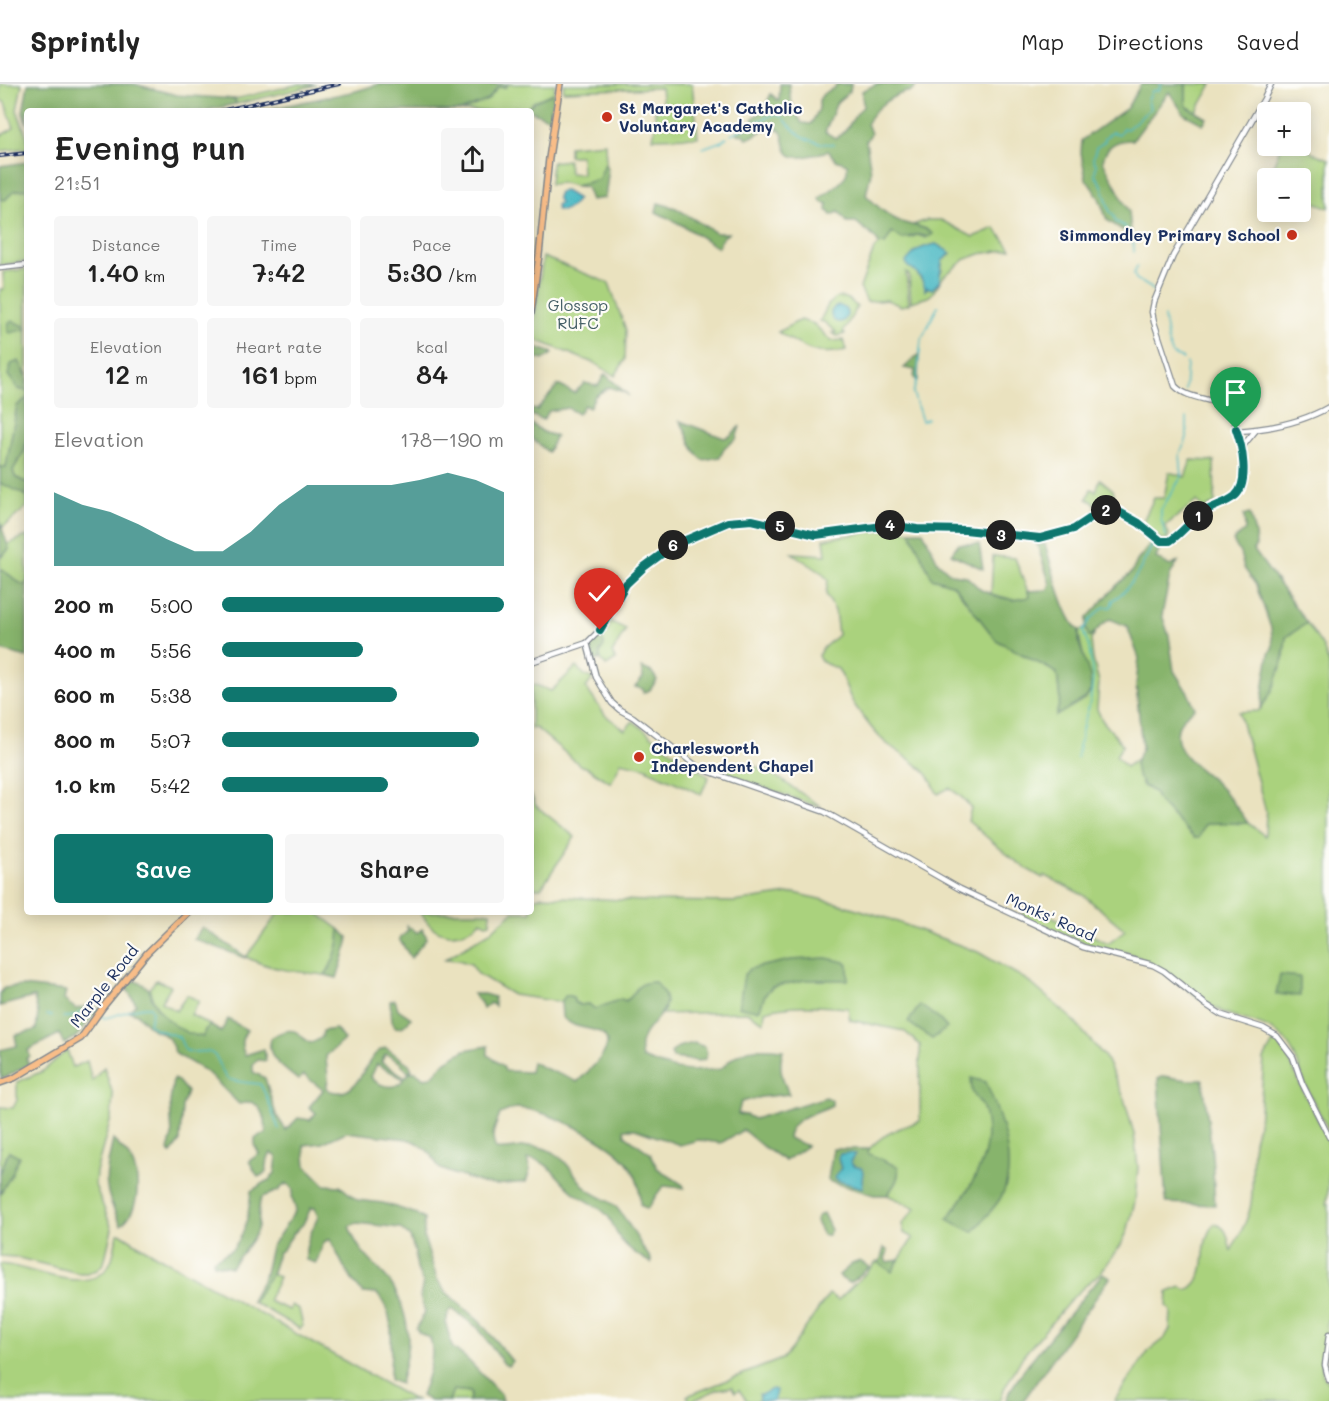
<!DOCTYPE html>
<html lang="en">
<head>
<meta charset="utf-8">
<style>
  body { margin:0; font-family:Mali,sans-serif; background:#f6f6f6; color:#222; height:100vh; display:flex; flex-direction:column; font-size:22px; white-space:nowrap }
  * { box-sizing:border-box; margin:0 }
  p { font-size:20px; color:#767676 }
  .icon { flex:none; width:33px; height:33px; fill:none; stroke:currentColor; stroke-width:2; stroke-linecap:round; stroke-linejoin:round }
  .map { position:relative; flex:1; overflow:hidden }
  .side { position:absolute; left:24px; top:24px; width:510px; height:807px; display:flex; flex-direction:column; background:#fff; border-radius:6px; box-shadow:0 3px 15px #0003 }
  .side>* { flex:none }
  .tools { position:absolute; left:1257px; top:18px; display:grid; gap:12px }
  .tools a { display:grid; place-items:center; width:54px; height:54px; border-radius:6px; background:#fff; box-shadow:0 3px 15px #0003; font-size:30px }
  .pin { position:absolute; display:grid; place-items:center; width:51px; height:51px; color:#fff; margin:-62px -26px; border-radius:50% 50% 50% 0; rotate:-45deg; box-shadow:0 0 6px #0007 }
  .pin .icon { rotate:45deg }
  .km { position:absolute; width:30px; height:30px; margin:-15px; border-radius:50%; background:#222; color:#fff; font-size:16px; line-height:30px; text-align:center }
  .round { display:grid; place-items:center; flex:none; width:63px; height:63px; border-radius:6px; background:#f6f6f6 }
  .headline { display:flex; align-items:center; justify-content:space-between; height:102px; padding:0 30px }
  h1 { font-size:33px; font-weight:600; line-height:45px }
  .figures { display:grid; grid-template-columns:repeat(3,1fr); gap:9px; height:102px; padding:6px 30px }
  .figures div { display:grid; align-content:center; border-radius:6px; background:#f6f6f6; text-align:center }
  .figures b { font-size:26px; font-weight:600 }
  .figures small { font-size:16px; font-weight:400 }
  .figures p { font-size:16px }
  .chart { height:168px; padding:12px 30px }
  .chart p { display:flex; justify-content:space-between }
  .chart svg { width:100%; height:108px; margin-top:6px; fill:#0f766e; opacity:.7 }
  .action { display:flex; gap:12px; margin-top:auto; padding:12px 30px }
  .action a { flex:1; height:69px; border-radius:6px; background:#0f766e; color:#fff; font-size:24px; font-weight:600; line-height:69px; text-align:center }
  .action a+a { background:#f6f6f6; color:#222 }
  ul { padding:0 30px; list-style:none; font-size:20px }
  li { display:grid; grid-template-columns:96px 72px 1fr; align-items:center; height:45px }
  li i { height:15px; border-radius:8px; background:#0f766e }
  header { display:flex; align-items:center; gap:36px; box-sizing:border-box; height:84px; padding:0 30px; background:#fff; border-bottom:2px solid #e0e0e0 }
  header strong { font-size:28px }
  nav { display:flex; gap:33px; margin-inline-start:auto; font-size:21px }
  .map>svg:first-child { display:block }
</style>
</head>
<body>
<header>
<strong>Sprintly</strong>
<nav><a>Map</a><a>Directions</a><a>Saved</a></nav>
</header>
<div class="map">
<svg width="1329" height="1317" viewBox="0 0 1329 1317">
  <rect width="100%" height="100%" fill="#fdfcf7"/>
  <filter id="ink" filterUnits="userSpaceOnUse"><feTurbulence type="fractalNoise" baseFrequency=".0167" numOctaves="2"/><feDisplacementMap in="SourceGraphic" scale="12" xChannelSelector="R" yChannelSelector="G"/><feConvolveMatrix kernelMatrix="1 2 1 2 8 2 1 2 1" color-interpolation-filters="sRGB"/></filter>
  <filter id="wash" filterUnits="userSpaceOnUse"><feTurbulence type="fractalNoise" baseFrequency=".008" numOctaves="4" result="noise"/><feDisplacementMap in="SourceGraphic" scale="24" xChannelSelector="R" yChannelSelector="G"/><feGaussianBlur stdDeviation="1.35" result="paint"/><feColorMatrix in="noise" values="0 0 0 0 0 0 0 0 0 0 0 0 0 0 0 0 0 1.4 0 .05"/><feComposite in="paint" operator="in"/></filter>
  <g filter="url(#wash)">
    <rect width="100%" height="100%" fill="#eae2bf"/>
    <!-- green -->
    <g fill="#aad27d" stroke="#62806e" stroke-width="1.5" fill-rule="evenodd">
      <polygon points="0,0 22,0 17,26 27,53 27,64 0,67 0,52 14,44 5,19 0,15"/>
      <polygon points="300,0 316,1 236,20 235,15"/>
      <polygon points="508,0 555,0 554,9 535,17 526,25 515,23 508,27 461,27 488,16 498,3 506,3"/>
      <polygon points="564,0 692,0 698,53 653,54 656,39 655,27 663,23 661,4 563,7"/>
      <polygon points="1186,0 1212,0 1196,28 1186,22"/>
      <polygon points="605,59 606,77 599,95 576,102 563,99 550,100 552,78 568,76 569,89 582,90 581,72 569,72 569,62"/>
      <polygon points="1281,62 1295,62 1329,75 1329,124 1301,113 1300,94 1268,94"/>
      <polygon points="27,105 27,177 0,181 0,115 5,116 14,107"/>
      <path d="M927 136H941L973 153 995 144 1011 165 980 170 966 175 944 192 932 210 928 213 911 218 909 191 906 188 909 220 901 222 887 216 867 218 860 204 874 165 879 160H885L892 147 910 154 917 151 926 154 927 145 913 141ZM936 160 950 171 942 177V187L929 203 925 206V201L914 185 908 183C910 167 921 163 936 160Z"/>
      <polygon points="543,173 609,199 626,246 625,276 615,292 596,280 531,254"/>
      <polygon points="27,185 27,314 17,322 6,383 0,383 0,205 4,205 3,188"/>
      <path d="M837 213C846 213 851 216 857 223L843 248 845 250 837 252 832 249 836 248 824 238 820 237 828 221Z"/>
      <path d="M800 236 814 240 831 257 843 256 846 266C815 274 803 263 778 248Z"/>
      <polygon points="27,355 27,399 15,393 13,386 24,368"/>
      <polygon points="1191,376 1214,377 1215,419 1203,425 1197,417 1165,442 1169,450 1167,456 1160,455 1142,439 1154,414 1164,414 1169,388 1185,393"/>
      <polygon points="1100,395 1113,406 1116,419 1113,422 1096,428 1095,419 1087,415 1091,405 1096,407"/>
      <polygon points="2,398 27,412 27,423 3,443 0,438 0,399"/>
      <path d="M889 445 910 447 932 494 954 501 996 556 1057 589 1060 616 1056 632 1091 606C1090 585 1079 566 1079 546L1086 545 1090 553 1095 549 1091 556 1093 575 1099 598 1097 625 1102 636 1123 661 1116 672 1126 683 1138 674 1135 680 1143 702 1154 708 1158 717 1194 754 1202 747 1204 741C1218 736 1233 741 1248 739L1265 752 1266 728 1239 628 1258 627 1261 624 1284 573 1286 553 1307 539 1323 563 1329 580V1047C1321 1032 1313 1017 1306 1002 1300 988 1297 972 1288 960 1273 939 1245 938 1223 928 1187 911 1163 879 1122 867L1121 869 1084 859 1022 832 1028 821 1108 859 1125 846 1083 811 1044 791 1043 794C1015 780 992 757 968 737L971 724C966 716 957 709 949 704L938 710C933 704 933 696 927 690 917 679 902 670 890 662 877 653 865 636 856 623 847 612 846 597 838 585 831 581 822 581 818 572L822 565 838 551 835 527 826 510 828 496 822 489 792 469 826 471 824 455Z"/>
      <path d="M27 452V497L25 501C15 499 10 488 0 486V474L9 465 8 460Z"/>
      <polygon points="993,472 1015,474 1030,513 1014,516 991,510"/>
      <path d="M609 537 626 545 612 569 616 576 606 582C599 574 598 570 604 561L600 551Z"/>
      <polygon points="576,583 586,592 593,594 586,604 605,631 625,646 633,637 666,663 709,693 701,710 648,686 648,684 621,678 611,699 586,683 581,682 537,645 534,644 531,645 531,602 536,601 551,607"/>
      <polygon points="699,681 752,682 765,685 820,722 816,722"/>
      <polygon points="531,710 536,722 575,753 541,804 531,804"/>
      <path d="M795 809 840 820 884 833 978 868 1027 896 1070 933 1105 973 1123 1011 1134 1050 1138 1083 1135 1118 1127 1148 1121 1161 1101 1188 1075 1211 1023 1272 1004 1305 1000 1317H747L739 1306 735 1308 732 1303 718 1305 692 1317H689L687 1312 782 1275 791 1265 829 1210 838 1216 877 1178 892 1187 913 1154 904 1149 902 1140 916 1124 887 1111C894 1102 900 1094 898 1083L866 1069C880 1050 899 1044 920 1037V961L904 947 850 936 848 924C820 922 793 919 765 927L764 938 747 928 661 930 665 925 637 904 630 915 595 925 589 920 580 921 574 918 573 913 567 911 561 918 513 911 478 890 471 880 458 876 445 875 490 848 513 828H531V816L542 812 643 817 734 818Z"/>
      <path d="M279 828H316L339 845C342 857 332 882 325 891 298 888 271 886 246 873Z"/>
      <path d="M421 828H490V839L486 840 481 837C460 856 434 855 421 828Z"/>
      <path d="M156 896 171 902 161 918 176 927 187 911 199 917 191 931 210 941 205 946 203 953C198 952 193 952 189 951 172 945 153 922 149 905Z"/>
      <path d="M1275 955C1291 973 1296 994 1307 1015 1314 1029 1323 1043 1328 1057 1329 1063 1329 1114 1326 1120H1329V1227L1322 1283 1323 1291 1329 1300V1317H1114L1148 1268 1164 1255 1170 1245 1171 1227 1167 1222 1168 1208 1181 1203 1187 1206C1213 1192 1196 1161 1214 1140 1230 1143 1227 1156 1231 1167 1238 1153 1249 1135 1251 1119 1255 1093 1248 1065 1259 1040L1264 975Z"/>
      <polygon points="67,966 73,983 87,977 92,997 104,983 113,1011 111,1034 96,1088 95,1101 112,1145 104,1179 97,1186 87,1189 78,1189 15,1173 0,1172 0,1110 8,1068 0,1090 0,1023 13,1024 17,1016 17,998 43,987"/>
      <path d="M120 1149 145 1165 416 1317H0V1180C30 1182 90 1214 109 1181 115 1172 115 1160 117 1150Z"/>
      <polygon points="271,1190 279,1193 268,1217 289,1226 291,1221 299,1225 303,1242 300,1245 253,1218"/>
      <polygon points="453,1306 471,1308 469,1317 449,1317"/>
    </g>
    <!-- forest -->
    <g fill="#87b46c" stroke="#517265" stroke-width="1.5" fill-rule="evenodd">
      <polygon points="28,0 134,0 177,11 235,15 236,20 203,27 27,27 27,40 23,28"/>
      <polygon points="379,0 508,0 506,3 498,3 488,16 461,27 260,27 356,7"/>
      <path d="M780 0H789C789 15 793 26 802 39L811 40 819 25V16L823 10 834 4 837 0H851L850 7 837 18 825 48 835 54C849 49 851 32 863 23L862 7 877 0H918L912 7C895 9 874 23 867 39L871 50 866 57 871 88 866 111C877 122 887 132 901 138 913 142 924 142 933 150 926 156 924 150 916 151 912 151 907 154 902 155L892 148 885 160H879L875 154 856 138H847L839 128 831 131 827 126 828 120 821 118 820 114C832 104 850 97 847 80L836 76 828 67C818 69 805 75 795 73 777 69 792 39 768 45 760 46 754 53 747 55L745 51 737 50V47L745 45 753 40V34L763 26 771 10 779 17Z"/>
      <path d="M1141 0H1186V22L1207 34 1203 40 1184 30 1169 8 1133 56C1118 56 1106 60 1103 77L1129 128 1132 157 1124 147 1107 136 1099 114 1086 95 1081 69 1082 56 1127 24Z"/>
      <polygon points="554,9 550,35 526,25 535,17"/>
      <polygon points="606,77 608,91 605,114 591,116 586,103 576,102 599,95"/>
      <polygon points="27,78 27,105 14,107 5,116 0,115 0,82"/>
      <polygon points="658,119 676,124 716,149 729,149 722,154 718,164 682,141 656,128"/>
      <polygon points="12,237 27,243 27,245 10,249 8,246 9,238"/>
      <polygon points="532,262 553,269 543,276 531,272"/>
      <polygon points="919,270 918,296 914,294 915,286 904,284"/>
      <polygon points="19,277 27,292 27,307 18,305 8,291 11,280"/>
      <polygon points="605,290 629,312 624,308 609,303 595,312 589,324 584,321 578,330 568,324 549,327 543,336 531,331 531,325 537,326 558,301 574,309 585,299 598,302"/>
      <polygon points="27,314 27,355 24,368 13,386 15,393 27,399 27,412 0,399 0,383 6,383 17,322"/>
      <path d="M680 337 724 354 730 352 740 342 736 355 725 363 720 373 703 376C690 366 689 350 680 337Z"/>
      <polygon points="531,340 545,349 556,352 548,368 531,354"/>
      <path d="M1250 430 1255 450 1256 462 1253 465 1307 539 1286 553C1283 580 1278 602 1261 624L1265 593 1269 570 1273 562 1271 544 1256 501 1244 484 1240 469 1233 457 1245 446 1244 431Z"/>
      <polygon points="0,438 9,465 0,474"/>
      <path d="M1143 446 1161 460 1159 462 1155 459 1153 462 1159 467 1156 474 1170 482 1178 478 1170 491 1162 531 1169 552 1174 587 1188 609 1195 624C1191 628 1184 632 1181 637 1166 666 1199 683 1216 699 1229 712 1238 724 1248 739 1233 741 1218 736 1204 741L1199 754H1194L1158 717 1154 708 1144 702 1137 691 1135 680 1142 664 1136 601 1139 574 1127 542 1110 535C1101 540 1098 547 1089 553L1086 545 1087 534 1117 501 1132 488 1137 477 1152 458 1142 449Z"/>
      <path d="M910 447H923L938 478 951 490 966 492 981 506 999 513 1014 516 1029 513 1028 507 1047 506 1050 500 1037 460H1045C1051 479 1064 535 1079 546V559L1090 592 1091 606 1086 614 1056 632 1060 616 1057 589 996 556 954 501 932 494Z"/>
      <polygon points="958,460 979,460 983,485 951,470"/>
      <path d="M0 486C10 488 15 499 25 501L27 497V573L0 566Z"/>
      <polygon points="602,553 604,561 600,568 600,575 594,578 590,562 597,554"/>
      <polygon points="642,584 652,588 657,596 650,606 643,609 643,605 635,603 643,594"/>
      <polygon points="407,842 417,849 422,845 427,854 411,874 399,855 408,847"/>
      <polygon points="202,843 246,873 245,874 194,855"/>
      <path d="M339 845 348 853V859L337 894 325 891C332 882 342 856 339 845Z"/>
      <polygon points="826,874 845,878 848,881 848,896 805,896 772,903 765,911 760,925 757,926 739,923 744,891 749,885 791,876"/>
      <polygon points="1280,891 1300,893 1300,912 1276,910"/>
      <path d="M128 895C135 897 145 899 149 906 151 908 151 912 152 915 163 935 180 949 203 953L205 946 210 941 221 948 228 935 247 946C241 955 240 961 245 971L264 965 266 977 258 976 253 980V988L265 994 276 1031 286 1046 298 1034 310 1036 316 1029 309 1023 323 1006 304 991 298 996C284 984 265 974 271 954 277 949 291 943 298 949 307 955 306 965 322 953L323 947 336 945 344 956 326 972C326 980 328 988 328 996 328 999 325 1001 328 1005 329 1007 334 1008 336 1008 362 1012 365 967 386 964L409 980 412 986 408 988 400 978 386 970 381 978 404 992 402 994 377 980 371 993C377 1001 392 1006 400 999 405 995 406 991 411 988H416L424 994 431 993 446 977 465 966 488 962V971L503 982 505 987 530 988 532 978C547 987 562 990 577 998 586 989 625 958 597 947 582 942 575 945 562 933L561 918 566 911 573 913 574 918 580 921 589 920 595 925 621 915 626 917C640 908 633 898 655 898 689 932 631 936 642 974 676 987 685 989 721 985 741 962 755 963 783 966 778 982 782 995 789 1010L761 1013 741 1018 738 1030 746 1031 754 1035 826 1013 832 1016V1021C815 1030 790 1033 788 1054L807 1062 785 1077 762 1062 743 1046 721 1059 698 1056 680 1061 635 1045H624L625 1051 651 1070 657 1084 683 1101 684 1104 664 1102C656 1109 654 1117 647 1125L640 1120C640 1105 638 1094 629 1081 613 1057 546 1026 518 1024 512 1024 505 1028 500 1030 496 1042 489 1052 496 1065 513 1067 529 1058 546 1065 567 1074 572 1089 586 1104 594 1111 605 1114 614 1121 626 1132 639 1160 651 1175V1179C640 1173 629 1166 621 1156 615 1149 613 1138 607 1131 599 1122 586 1117 576 1110 560 1100 550 1074 527 1075L530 1086 526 1098 496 1101 485 1100 451 1089 439 1084 431 1070 418 1059 407 1055 346 1048 322 1059 304 1061 306 1082 325 1101 340 1102 357 1116 383 1119 414 1129 424 1135V1154L437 1195 445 1207 481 1239 512 1277 508 1282 504 1280 478 1244 452 1225 448 1229 446 1240 452 1263 467 1275 501 1311 503 1317H469L471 1308 453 1306 449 1317H430L421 1312C427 1294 436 1273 430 1254L419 1249 416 1245 425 1228 420 1213 423 1199 417 1185 415 1169 410 1153 400 1144 357 1139 349 1142C358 1168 370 1175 387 1194 399 1209 408 1235 408 1255 408 1269 403 1286 400 1300L390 1296C389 1267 399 1234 377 1210L363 1209C346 1192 341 1176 330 1155L324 1158 316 1179 306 1176C304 1161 312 1146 318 1133L315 1124H311L303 1140 293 1150 283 1165 278 1169 271 1191 253 1218 251 1217 264 1193 271 1163 296 1126 292 1114 293 1105 288 1100 284 1101 278 1107 262 1113C256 1123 261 1135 257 1146 252 1159 239 1172 231 1183L214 1180 213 1176C220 1171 228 1170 234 1163 247 1147 249 1126 251 1107L269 1096 275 1089 277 1073 271 1069 268 1074 266 1089 258 1093 249 1077 259 1070 255 1062V1055L260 1051 266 1050 265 1035 258 1022 251 1018 239 1020 207 988 176 970 169 955 162 949 152 945 137 930 129 927 136 920 124 900Z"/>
      <polygon points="22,902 66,907 64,916 76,925 91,921 99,925 76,953 64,960 59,950 28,966 30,972 26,975 29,980 6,993 1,994 0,966 17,962 15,951 36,946 38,929 34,913 0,922 0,910 4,904"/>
      <polygon points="473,910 484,910 494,913 495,922 490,919 483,925 481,919"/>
      <path d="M395 916 398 925 411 934C407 939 403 945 395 943L392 937 390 917Z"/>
      <polygon points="920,921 939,935 947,944 932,955 908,938"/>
      <polygon points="694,959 705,963 707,969 705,975 699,977 673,974 671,969 678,963"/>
      <polygon points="1163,992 1187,996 1203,996 1212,1069 1215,1121 1166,1119 1158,995"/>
      <path d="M971 994 986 998C999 1029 1020 1083 1000 1115 992 1127 982 1137 973 1148L947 1135C972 1103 997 1067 983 1024 981 1018 975 1014 973 1009 971 1005 972 999 971 994Z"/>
      <polygon points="173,995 178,997 187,1008 182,1022 180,1057 171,1069 168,1066 172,1052 170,1019"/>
      <path d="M113 1056C118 1061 123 1065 127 1070 142 1090 141 1125 121 1141 102 1104 104 1095 113 1056Z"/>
      <path d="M833 1065H869L867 1069 898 1083C900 1094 894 1102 887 1111H874L831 1098 828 1096ZM855 1070 850 1077 853 1082 861 1084 862 1096 839 1089 841 1084 839 1078Z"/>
      <polygon points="9,1067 19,1072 12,1090 0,1110 0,1090"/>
      <polygon points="823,1129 831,1146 828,1151 823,1151 816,1138 817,1133"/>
      <polygon points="884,1164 888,1167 885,1175 887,1178 899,1176 892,1188 877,1178 880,1177"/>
      <polygon points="860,1177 869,1183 850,1199 842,1195 839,1191 852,1180"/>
      <polygon points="1103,1189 1110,1194 1023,1317 1006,1317 1009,1308 1027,1281"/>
    </g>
    <!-- water -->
    <g fill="#4bb9c4" stroke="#337491" stroke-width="1.5">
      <polygon points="565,107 578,115 571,123 562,127 557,126 556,121 560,119 557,113 559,108"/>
      <path d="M936 160 951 169 942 177 939 198 932 205 927 203 925 206C925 199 917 185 908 183L906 178C918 164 917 165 936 160Z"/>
      <circle cx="839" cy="230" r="8"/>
      <polygon points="848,1069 856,1070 850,1077 853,1082 861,1084 863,1087 862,1096 863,1104 839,1097 834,1094 841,1084 838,1074 840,1070"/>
      <polygon points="772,1305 776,1306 774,1317 759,1317 759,1310 761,1311"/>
    </g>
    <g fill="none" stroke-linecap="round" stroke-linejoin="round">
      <!-- stream -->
      <g stroke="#4bb9c4" stroke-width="1.5">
        <path d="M785 36C798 53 813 60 834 60"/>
        <polyline points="731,50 772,31 777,30 783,33"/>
        <polyline points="723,56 727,53"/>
        <polyline points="703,64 722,57"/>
        <path d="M1134 168C1134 155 1129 142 1116 138L1113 130 1110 128 1102 101 1095 91 1096 80 1093 75 1096 64 1105 57V54L1112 48 1119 50 1123 44 1127 45 1150 25 1148 16 1152 7 1159 6 1161 0"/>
        <polyline points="1137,182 1134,190 1136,195 1151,204 1155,209"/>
        <polyline points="1164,233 1168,259 1173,271 1183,275"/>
        <polyline points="917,295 921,256 938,222"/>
        <polyline points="917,295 913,309 922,337 927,335"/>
        <polyline points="1185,306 1187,279"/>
        <polyline points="1166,452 1161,435 1161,426 1182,392 1180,370 1187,354 1187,334"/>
        <path d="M1077 674 1083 641 1090 619 1093 595 1089 563 1083 547 1091 535 1104 523H1111L1113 516C1134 503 1144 478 1154 457L1159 459"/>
        <polyline points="47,931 52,932"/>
        <path d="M101 931 104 934C121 932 132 922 150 923L152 927 149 940 156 945 179 953 185 966C194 971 205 964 213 970 221 976 220 988 227 994 231 998 253 999 260 1000 267 1010 273 1032 279 1045"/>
        <path d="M63 933C64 933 73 933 74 932 84 929 86 920 98 927"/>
      </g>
    </g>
  </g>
  <g filter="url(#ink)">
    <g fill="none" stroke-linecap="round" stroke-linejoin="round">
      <!-- minor casing -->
      <g stroke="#82888e" stroke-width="7">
        <g id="minor">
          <polyline points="0,184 27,181"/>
          <path d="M1237 347C1269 345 1301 339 1329 323"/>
          <polyline points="1242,363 1256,346"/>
          <polyline points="587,559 596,593 612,619 620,626 633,633 699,684 825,728 960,805 1083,863 1153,881 1164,887 1205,920 1222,931 1263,944 1277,952 1293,973 1302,999 1329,1053"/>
          <path d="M531 578 587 559 600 546 626 500 644 483 674 461 728 438 752 436 816 451 890 441 917 445 965 446 1040 454 1074 445 1098 429 1114 425C1122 429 1130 433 1138 438 1146 444 1153 455 1163 457 1175 460 1184 444 1192 437 1205 426 1222 422 1235 412 1252 398 1240 346 1231 329 1222 313 1190 318 1175 302L1154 238 1152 228 1154 218 1173 172 1264 15 1271 0"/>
          <polyline points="1329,1251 1325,1281 1329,1296"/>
        </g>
      </g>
      <!-- major casing -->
      <g stroke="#82888e" stroke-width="8">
        <g id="major">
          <polyline points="531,229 539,171 549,74 560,0"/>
          <polyline points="0,999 14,994 81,954 103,923 147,869 189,828"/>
        </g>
      </g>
      <!-- minor -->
      <use href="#minor" stroke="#fff" stroke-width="4.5"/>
      <!-- major -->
      <use href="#major" stroke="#f8bd88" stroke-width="5"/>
      <!-- rail casing -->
      <g stroke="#1b2f5e" stroke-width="4">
        <g id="rail">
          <polyline points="220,27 339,0"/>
          <polyline points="0,72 27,69"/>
        </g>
      </g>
      <!-- rail -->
      <use href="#rail" stroke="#fdfcf7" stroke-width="1.5" stroke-dasharray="4.5" stroke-linecap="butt"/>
    </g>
  </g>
  <g fill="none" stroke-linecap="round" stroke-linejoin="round" filter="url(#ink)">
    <!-- route casing -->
    <g stroke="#fff" stroke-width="12">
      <path id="route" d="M600 546 626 500 644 483 674 461 728 438 752 436 816 451 890 441 917 445 965 446 1040 454 1074 445 1098 429 1114 425 1139 439 1161 457H1170C1182 449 1190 437 1202 429 1212 422 1225 420 1235 412 1250 399 1242 361 1236 345"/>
    </g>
    <!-- route -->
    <use href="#route" stroke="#0f766e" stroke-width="8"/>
  </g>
  <!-- markers -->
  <g fill="#c8321e" stroke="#fdfcf7" stroke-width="2">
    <circle cx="607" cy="33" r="6"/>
    <circle cx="1292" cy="151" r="6"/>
    <circle cx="639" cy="673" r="6"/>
  </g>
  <g text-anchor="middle" stroke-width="4.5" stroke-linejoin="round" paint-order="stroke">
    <!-- poi labels -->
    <g font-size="16" font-weight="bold" fill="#1b2f5e" stroke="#fdfcf7" text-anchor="start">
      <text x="619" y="30">St Margaret's Catholic<tspan x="619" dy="18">Voluntary Academy</tspan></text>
      <text x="1280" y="157" text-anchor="end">Simmondley Primary School</text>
      <text x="651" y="670">Charlesworth<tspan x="651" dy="18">Independent Chapel</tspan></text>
    </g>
    <!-- park labels -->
    <g font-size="16" fill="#466067" stroke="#fdfcf7">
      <text x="578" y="227">Glossop<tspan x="578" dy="18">RUFC</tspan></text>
    </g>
    <!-- street labels -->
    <g font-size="16" fill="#1b2f5e" stroke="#fdfcf7">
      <text transform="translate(1051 833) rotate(24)" y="6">Monks' Road</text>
      <text transform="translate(104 902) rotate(-52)" y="6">Marple Road</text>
    </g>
  </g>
</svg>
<div class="tools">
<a>+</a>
<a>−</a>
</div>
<div class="pin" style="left:1236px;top:345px;background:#1e9e55"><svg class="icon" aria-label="arrive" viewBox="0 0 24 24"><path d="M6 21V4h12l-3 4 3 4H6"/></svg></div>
<div class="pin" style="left:600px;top:546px;background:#d93025"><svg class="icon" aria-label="check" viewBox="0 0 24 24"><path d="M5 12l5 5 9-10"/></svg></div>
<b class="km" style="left:1198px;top:432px">1</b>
<b class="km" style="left:1106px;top:426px">2</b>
<b class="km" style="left:1001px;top:451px">3</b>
<b class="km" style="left:890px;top:441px">4</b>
<b class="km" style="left:780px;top:442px">5</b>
<b class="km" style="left:673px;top:461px">6</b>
<section class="side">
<div class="headline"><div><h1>Evening run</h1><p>21:51</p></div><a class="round"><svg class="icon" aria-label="share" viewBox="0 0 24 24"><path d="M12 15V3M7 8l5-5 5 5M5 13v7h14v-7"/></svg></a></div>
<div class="figures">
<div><p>Distance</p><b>1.40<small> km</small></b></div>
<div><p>Time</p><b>7:42</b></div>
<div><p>Pace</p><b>5:30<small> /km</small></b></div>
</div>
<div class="figures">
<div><p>Elevation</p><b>12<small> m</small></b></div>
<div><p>Heart rate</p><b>161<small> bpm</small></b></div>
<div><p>kcal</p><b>84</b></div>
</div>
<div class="chart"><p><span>Elevation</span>178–190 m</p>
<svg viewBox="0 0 160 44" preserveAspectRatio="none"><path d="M0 44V14L10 19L20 22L30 27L40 33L50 38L60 38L70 30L80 19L90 11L100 11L110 11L120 11L130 9L140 6L150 9L160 14V44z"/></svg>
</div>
<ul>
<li><b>200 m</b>5:00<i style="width:100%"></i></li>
<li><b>400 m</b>5:56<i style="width:50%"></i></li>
<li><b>600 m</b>5:38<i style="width:62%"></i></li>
<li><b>800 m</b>5:07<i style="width:91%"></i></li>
<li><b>1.0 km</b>5:42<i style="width:59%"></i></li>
</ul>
<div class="action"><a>Save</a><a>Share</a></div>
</section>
</div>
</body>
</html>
